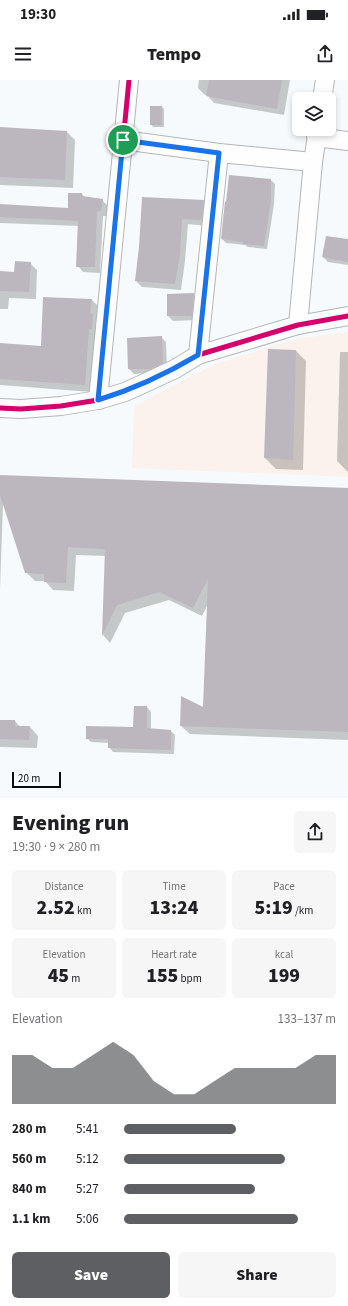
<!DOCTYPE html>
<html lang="en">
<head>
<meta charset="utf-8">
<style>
  body { margin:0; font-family:"Source Sans 3",sans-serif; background:#f6f6f6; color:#202124; height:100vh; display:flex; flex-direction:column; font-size:15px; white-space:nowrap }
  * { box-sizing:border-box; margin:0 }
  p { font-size:13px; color:#757577 }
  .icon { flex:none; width:22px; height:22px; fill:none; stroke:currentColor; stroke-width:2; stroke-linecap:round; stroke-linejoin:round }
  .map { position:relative; height:718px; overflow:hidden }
  .sheet { display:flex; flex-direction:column; background:#fff; flex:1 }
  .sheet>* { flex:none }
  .controls { position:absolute; left:292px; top:12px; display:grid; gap:8px }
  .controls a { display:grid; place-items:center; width:44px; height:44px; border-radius:6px; background:#fff; box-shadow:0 2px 6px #0003; font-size:20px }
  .scale { position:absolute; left:12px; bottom:10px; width:49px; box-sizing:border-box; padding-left:4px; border:2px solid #0a0c0f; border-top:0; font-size:11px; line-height:14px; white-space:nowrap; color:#0a0c0f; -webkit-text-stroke:3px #f5fafe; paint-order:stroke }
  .pin { position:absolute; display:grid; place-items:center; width:34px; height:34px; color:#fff; margin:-17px; border:2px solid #fff; border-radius:50%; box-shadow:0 1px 4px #0007 }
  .round { display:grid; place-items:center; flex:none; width:42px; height:42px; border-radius:6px; background:#f6f6f6 }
  .overview { display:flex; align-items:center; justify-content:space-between; height:68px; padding:0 12px }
  h1 { font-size:22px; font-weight:800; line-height:30px }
  .metrics { display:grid; grid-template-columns:repeat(3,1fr); gap:6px; height:68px; padding:4px 12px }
  .metrics div { display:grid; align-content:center; border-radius:6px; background:#f6f6f6; text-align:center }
  .metrics b { font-size:20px; font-weight:800 }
  .metrics small { font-size:11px; font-weight:400 }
  .metrics p { font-size:11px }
  .chart { height:112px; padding:8px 12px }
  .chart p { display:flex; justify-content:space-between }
  .chart svg { width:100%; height:72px; margin-top:4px; fill:#5d5f62; opacity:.7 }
  .action { display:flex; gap:8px; margin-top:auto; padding:8px 12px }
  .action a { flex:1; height:46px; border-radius:6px; background:#5d5f62; color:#fff; font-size:16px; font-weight:800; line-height:46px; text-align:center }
  .action a+a { background:#f6f6f6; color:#202124 }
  ul { padding:0 12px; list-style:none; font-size:13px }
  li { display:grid; grid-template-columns:64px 48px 1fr; align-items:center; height:30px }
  li i { height:10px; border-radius:5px; background:#5d5f62 }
  .status { display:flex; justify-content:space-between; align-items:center; height:28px; padding:0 20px; background:#fff; direction:ltr }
  .status svg { height:11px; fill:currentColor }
  header { display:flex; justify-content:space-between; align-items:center; height:52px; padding:0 12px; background:#fff; font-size:18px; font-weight:800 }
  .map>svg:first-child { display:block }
</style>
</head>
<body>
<div class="status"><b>19:30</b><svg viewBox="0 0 49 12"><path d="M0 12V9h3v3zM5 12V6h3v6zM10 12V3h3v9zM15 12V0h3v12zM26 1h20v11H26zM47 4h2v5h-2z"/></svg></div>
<header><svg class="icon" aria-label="menu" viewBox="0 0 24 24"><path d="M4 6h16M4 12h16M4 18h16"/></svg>Tempo<svg class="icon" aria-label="share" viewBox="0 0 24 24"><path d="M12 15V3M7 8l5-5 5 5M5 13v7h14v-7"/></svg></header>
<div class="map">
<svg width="348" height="718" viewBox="0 0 348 718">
  <rect width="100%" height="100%" fill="#f7fafc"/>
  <!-- medical -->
  <polygon fill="#fbf2ee" points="348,252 348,397 132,388 134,326 215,284 295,259"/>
  <!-- shadow -->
  <g fill="#0003">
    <polygon points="199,0 290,0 284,35 214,23 207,15 205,15 198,8"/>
    <polygon points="162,27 164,29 164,47 153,47 151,44"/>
    <polygon points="0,48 67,52 75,60 73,108 0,105"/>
    <polygon points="230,96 271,100 275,104 274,124 267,169 248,167 245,165 226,163 222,159"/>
    <polygon points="82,114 85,118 102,120 108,126 107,136 103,136 100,193 83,192 78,186 79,146 0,143 0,125 69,129"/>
    <polygon points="203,121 209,127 207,146 188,144 185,181 181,210 142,207 136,201 140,167"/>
    <polygon points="348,160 348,185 328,182 323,177"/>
    <polygon points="30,183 37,190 36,219 9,218 8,229 0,229 0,192 15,193"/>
    <polygon points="193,214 198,219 196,240 173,241 168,236"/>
    <polygon points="44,218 92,220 99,227 92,312 0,305 0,264 42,267"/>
    <polygon points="161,257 166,262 167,288 156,293 134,294 129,289"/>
    <polygon points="296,271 306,281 303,390 276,389 265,378"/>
    <polygon points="340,272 348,272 348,392 337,381"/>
    <polygon points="0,396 348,409 348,660 190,654 181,646 204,629 208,524 202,536 169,520 125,533 110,563 103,555 106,476 76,475 74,511 53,510 45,501 35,501 26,492 3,423 0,509"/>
    <polygon points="147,627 151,632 151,650 171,651 175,655 174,674 113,672 109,667 109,663 91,662 87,658 134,649"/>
    <polygon points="0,641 15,641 20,647 30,647 38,656 37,668 0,667"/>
  </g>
  <!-- building -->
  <g fill="#bcb6be">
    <polygon points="209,0 282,0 277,29 206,16"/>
    <rect x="150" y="26" width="12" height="19"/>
    <polygon points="0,47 67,51 65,100 0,97"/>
    <polygon points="229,95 271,99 271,120 264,166 243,164 243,162 221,159 225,121 226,122"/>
    <polygon points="68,113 82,113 82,116 103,119 101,131 97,131 95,187 76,187 78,141 0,137 0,124 68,128"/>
    <polygon points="142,117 204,120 201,140 182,139 180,174 175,204 135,201 139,167"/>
    <polygon points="326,156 348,159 348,182 322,177"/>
    <polygon points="15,181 31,182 29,212 0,211 0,191 14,192"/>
    <polygon points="194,213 192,236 167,236 167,214"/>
    <polygon points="43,217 92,219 90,233 93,234 92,249 89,249 85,305 0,299 0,263 41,266"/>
    <polygon points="162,256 163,283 151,289 128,289 127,258"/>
    <polygon points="268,269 296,270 293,380 264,378"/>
    <polygon points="0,395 348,408 348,652 180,646 181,616 203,627 208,499 193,528 159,512 117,525 102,556 105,469 68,467 66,503 44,502 44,494 25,493 0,415"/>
    <polygon points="134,626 147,626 147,648 171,650 171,670 108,668 108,659 86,659 86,646 133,647"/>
    <polygon points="0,640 15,640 15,646 30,646 29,660 0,659"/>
  </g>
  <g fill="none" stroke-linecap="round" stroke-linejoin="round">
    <!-- minor casing -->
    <g stroke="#b3b6b8" stroke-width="20">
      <g id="minor">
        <polyline points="322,19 325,0"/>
        <polyline points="316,57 348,61"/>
        <polyline points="123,60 219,73 313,82"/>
        <polyline points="298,245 313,82 318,49"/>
        <polyline points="198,275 219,73"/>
        <polyline points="98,320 129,0"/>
        <polyline points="0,328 21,329 61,326 98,320 125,312 147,302 175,289 198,275 298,245 348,236"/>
      </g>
    </g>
    <!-- minor -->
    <use href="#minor" stroke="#fefeff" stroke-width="18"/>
    <!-- cycleway casing -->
    <g stroke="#f5fafe" stroke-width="8">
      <g id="cycleway">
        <polyline points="198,275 219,73"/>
        <polyline points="98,320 129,0"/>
        <polyline points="0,328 21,329 61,326 98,320 125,312 147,302 175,289 198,275 298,245 348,236"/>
      </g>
    </g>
    <!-- cycleway -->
    <use href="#cycleway" stroke="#d6006c" stroke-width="5"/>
  </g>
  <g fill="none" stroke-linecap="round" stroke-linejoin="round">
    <!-- route casing -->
    <g stroke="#fff" stroke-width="8">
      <path id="route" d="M123 60 219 73 198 275C166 294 134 309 98 320Z"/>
    </g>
    <!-- route -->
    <use href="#route" stroke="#1a73e8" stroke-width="5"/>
  </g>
</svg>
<div class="controls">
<a><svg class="icon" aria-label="layers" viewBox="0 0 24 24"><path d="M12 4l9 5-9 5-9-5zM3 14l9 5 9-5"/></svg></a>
</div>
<div class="scale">20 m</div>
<div class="pin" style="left:123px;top:60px;background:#1e9e55"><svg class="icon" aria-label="arrive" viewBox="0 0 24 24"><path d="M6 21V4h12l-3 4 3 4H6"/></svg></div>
</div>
<section class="sheet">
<div class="overview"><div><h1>Evening run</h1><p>19:30 · 9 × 280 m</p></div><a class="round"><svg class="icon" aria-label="share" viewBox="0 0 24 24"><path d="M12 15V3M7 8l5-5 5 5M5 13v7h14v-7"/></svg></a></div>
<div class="metrics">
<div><p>Distance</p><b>2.52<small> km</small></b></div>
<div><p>Time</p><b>13:24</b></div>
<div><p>Pace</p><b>5:19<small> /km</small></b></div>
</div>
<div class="metrics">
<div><p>Elevation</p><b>45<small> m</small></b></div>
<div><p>Heart rate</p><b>155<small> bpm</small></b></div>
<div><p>kcal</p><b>199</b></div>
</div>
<div class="chart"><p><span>Elevation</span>133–137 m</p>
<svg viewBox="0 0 160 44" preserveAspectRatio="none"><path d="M0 44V14L10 14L20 22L30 22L40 14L50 6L60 14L70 30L80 38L90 38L100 30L110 22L120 22L130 22L140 22L150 14L160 14V44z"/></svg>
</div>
<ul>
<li><b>280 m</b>5:41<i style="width:53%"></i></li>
<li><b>560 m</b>5:12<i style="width:76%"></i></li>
<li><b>840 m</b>5:27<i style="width:62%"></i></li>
<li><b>1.1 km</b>5:06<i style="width:82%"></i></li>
</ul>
<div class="action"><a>Save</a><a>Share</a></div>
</section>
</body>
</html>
